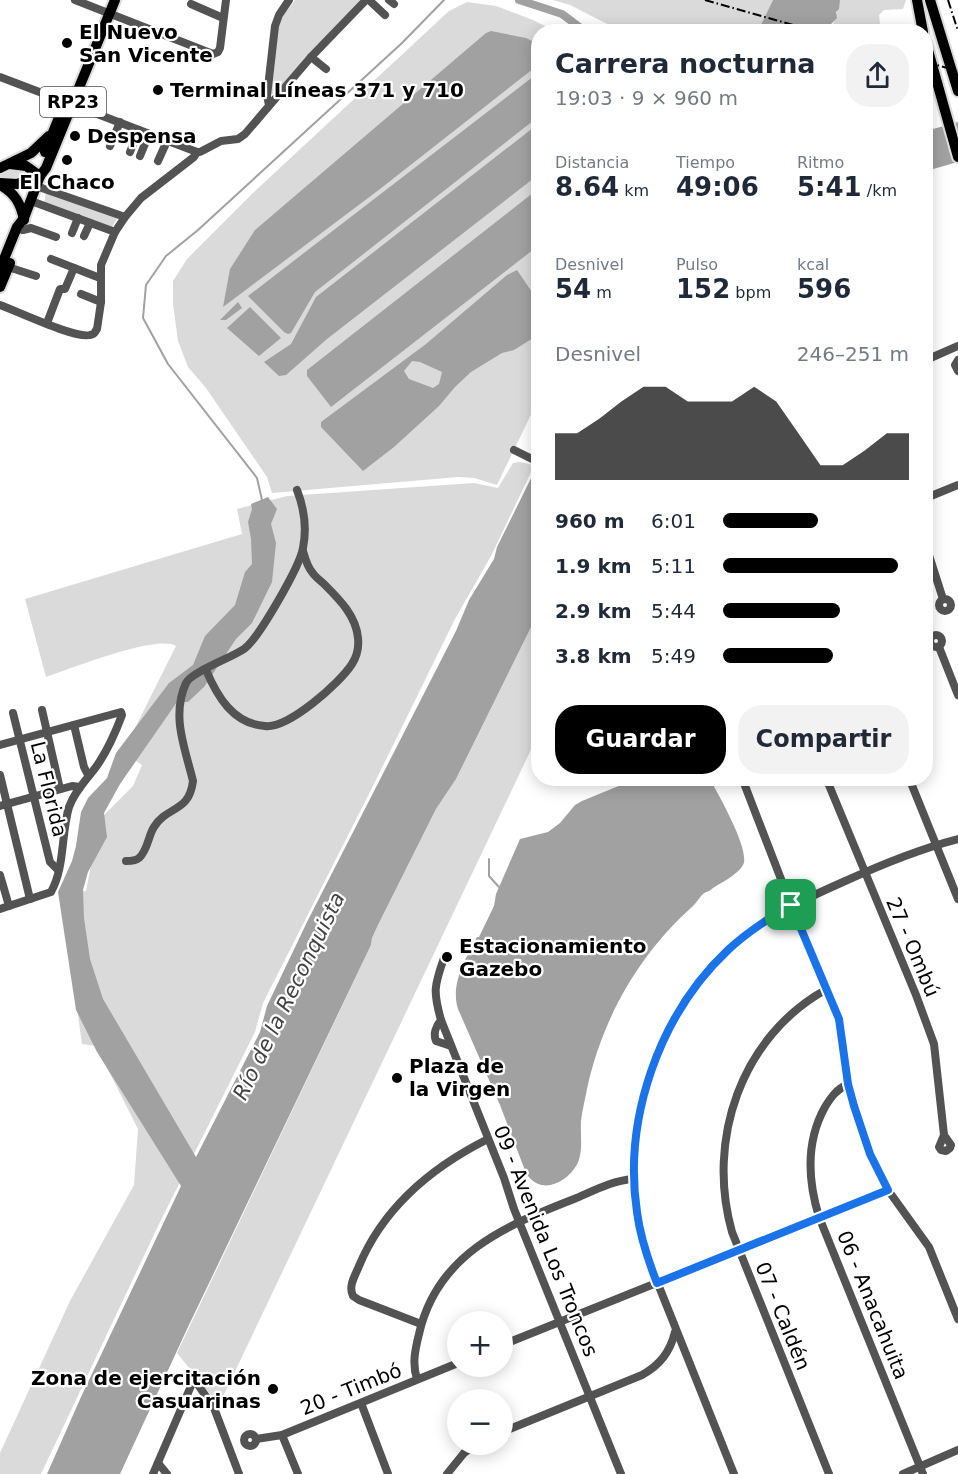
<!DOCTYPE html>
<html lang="es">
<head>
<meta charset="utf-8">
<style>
  body { margin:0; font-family:"DejaVu Sans",sans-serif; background:#f2f2f3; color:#1f2937; height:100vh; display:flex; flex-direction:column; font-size:22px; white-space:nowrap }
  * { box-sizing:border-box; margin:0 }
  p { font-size:20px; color:#747a83 }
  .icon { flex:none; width:33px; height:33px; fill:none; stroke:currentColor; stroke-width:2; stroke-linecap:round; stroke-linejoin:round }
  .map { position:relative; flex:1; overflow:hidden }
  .details { position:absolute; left:531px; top:24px; width:402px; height:762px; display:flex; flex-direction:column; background:#fff; border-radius:24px; box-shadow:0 3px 15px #0003 }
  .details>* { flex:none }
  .fabs { position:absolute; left:447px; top:1311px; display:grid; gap:12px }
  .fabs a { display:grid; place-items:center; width:66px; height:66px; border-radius:50%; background:#fff; box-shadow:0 3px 15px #0003; font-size:30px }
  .pin { position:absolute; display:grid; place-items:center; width:51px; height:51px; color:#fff; margin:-26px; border-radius:12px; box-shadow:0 3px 9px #0006 }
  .round { display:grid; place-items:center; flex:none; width:63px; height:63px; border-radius:24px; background:#f2f2f3 }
  .headline { display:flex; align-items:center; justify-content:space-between; height:102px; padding:0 24px }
  h1 { font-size:27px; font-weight:600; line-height:45px }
  .metrics { display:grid; grid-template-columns:repeat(3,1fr); gap:9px; height:102px; padding:6px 24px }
  .metrics div { display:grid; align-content:center }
  .metrics b { font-size:26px; font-weight:600 }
  .metrics small { font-size:16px; font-weight:400 }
  .metrics p { font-size:16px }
  .chart { height:168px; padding:12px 24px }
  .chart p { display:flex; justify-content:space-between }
  .chart svg { width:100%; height:108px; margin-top:6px; fill:#000; opacity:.7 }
  .button { display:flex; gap:12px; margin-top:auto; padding:12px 24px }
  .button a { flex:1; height:69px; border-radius:24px; background:#000; color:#fff; font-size:24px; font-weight:600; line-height:69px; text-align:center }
  .button a+a { background:#f2f2f3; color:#1f2937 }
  ul { padding:0 24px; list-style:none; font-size:20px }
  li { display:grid; grid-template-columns:96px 72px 1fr; align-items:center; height:45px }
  li i { height:15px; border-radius:8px; background:#000 }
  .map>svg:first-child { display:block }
</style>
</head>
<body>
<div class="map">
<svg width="958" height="1474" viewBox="0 0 958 1474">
  <rect width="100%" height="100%" fill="#fff"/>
  <!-- green -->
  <g fill="#dadada">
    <polygon points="295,0 361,0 274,94 271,94 276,31 284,14"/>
    <polygon points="553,0 773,0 758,32 621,31 570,5"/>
    <polygon points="840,0 906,0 903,9 884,10 879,15 880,24 891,31 827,32 833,25"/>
    <polygon points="467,2 496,6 533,20 555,31 538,32 538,400 497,485 474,478 458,477 272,493 267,477 206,388 188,367 178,341 173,304 173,281 187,259 255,191 449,11"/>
    <polygon points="21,168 33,175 24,179 0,179 0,172"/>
    <polygon points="46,193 118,217 112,227 44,203"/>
    <path d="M519 462 530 464 533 468 491 556 455 619 373 786 263 1003 255 1032 159 1224 41 1474H0V1453L70 1301 134 1185 138 1129 96 1046 82 1044 61 892 86 891 100 819 133 786 142 765 123 752 176 646C157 634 70 669 46 677L25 599 242 534 237 509 287 496 474 483 498 488 513 463Z"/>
    <polygon points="538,613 538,735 219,1405 177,1353 371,945 372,938 378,925 436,809 456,779"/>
  </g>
  <!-- water -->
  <g fill="#a1a1a1" fill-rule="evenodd">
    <polygon points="773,0 840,0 839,9 836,12 837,18 824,31 758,31"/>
    <polygon points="491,31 526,38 538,44 538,65 380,189 223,307 230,269 255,230 486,33"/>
    <polygon points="538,73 538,117 315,292 291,333 288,334 284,332 248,296"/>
    <polygon points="958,122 958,162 926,171 926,131"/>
    <polygon points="538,124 538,175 327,339 286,375 279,376 264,362 291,344 316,297"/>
    <polygon points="538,189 538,246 331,407 307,376 307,370"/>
    <path d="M517 270 538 301V335L514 350 502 353 471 372 455 387 439 406 394 447 363 471 321 427V422L426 344 507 275ZM412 361 420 362 442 372 439 384 433 388 409 379 404 371Z"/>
    <polygon points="238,302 242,308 226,320 220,320"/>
    <polygon points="250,307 281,338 259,356 227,328"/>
    <polygon points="538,464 538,613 456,779 436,809 378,925 372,938 371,945 188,1327 120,1474 47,1474 81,1397 181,1186 97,1052 76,1010 58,892 72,861 76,846 81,812 88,798 107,778 116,753 169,683 193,665 205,636 235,605 245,572 252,564 251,539 248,522 252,509 251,504 268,497 277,509 271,524 276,543 272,582 252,623 236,639 204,687 188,702 177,702 120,784 104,813 107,837 88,872 83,890 84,918 90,959 103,999 196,1157 260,1032 267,1006 307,922 456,631 469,600 494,559 497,547"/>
    <path d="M643 778 710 779C718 794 751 851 743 865 737 876 719 883 709 891 701 893 699 900 693 906 639 954 602 1019 587 1089 585 1100 582 1111 581 1121 580 1136 584 1153 576 1166 566 1183 540 1196 526 1173L500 1105 458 1009C450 984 466 958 477 937H479L494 906 496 894 520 839 548 832 560 823 575 805 582 801 621 785Z"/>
  </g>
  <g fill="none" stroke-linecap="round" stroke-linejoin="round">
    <!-- stream -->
    <g stroke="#a1a1a1" stroke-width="2">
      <polyline points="262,500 257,478 168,364 143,318 146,285 166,256 198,230 402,43 444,0"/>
      <polyline points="489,859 489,876 499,887"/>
    </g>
    <!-- canal -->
    <polyline stroke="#a1a1a1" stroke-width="8" points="519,0 562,14 586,32"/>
    <!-- major casing -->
    <g stroke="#dbdbdb" stroke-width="14">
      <g id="major">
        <polyline points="917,0 923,32"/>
        <polyline points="930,0 958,91"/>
        <polyline points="926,43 958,157"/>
        <polyline points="45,152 65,103"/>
        <polyline points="10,164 26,166 40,176"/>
        <polyline points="0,168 31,153 49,136"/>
        <polyline points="0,183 17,184 40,176"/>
        <path d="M0 185C15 193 21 204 24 220"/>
        <polyline points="0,269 17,227 24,218 40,176 46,168 115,0"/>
        <polyline points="0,287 10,263"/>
      </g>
    </g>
    <!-- minor -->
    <g stroke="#535353" stroke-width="8">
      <polyline points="75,0 213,54 218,52 220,48 226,0"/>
      <polyline points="369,0 385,15"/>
      <polyline points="389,0 394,4"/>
      <polyline points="191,4 223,18"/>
      <polyline points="311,57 326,69"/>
      <polyline points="0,77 197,152 200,152 221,141 238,139 245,134 311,57 366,0"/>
      <polyline points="269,105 267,96 275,26 279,15 289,0"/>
      <polyline points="110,146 120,122"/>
      <polyline points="130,152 139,130"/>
      <polyline points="140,156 149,134"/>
      <polyline points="158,161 167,141"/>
      <polyline points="36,186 125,217"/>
      <polyline points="31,201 115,232"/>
      <polyline points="23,230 31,228 56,237"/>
      <polyline points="72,233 78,218"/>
      <polyline points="84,236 90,223"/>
      <polyline points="51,259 100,278"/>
      <polyline points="8,267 36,276"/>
      <polyline points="81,294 101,302"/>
      <path d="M0 305C17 311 75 339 90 335 95 334 94 333 97 329L101 302V265L115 232 125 217 141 198 194 157 197 152"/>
      <polyline points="47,323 60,289 65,289 74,268"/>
      <polyline points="926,360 958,346"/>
      <polyline points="958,360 955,365 958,371"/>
      <polyline points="514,450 538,462"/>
      <polyline points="926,498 958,485"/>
      <polyline points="926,546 943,599"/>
      <circle cx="945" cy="605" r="6"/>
      <circle cx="936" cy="641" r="6"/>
      <polyline points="939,647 958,695"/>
      <path d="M206 670C217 696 233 724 265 726 288 729 340 683 352 664 357 656 359 647 358 638 356 616 340 600 325 585 321 581 315 577 312 572 307 566 305 558 303 551"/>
      <polyline points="42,710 60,789"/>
      <polyline points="13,713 50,862 58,870"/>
      <polyline points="74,725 84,767 88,775"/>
      <path d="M0 745 121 712 122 715C116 731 109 747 100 761 90 777 76 788 69 807 61 834 65 867 51 892L0 909"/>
      <polyline points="0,775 30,899"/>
      <polyline points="742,778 791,905 839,1019 848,1084 870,1154 888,1190 929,1247 958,1319"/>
      <polyline points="826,778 916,995 934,1044 944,1135 939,1147 941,1150 946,1151 950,1148 951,1145 944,1135"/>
      <polyline points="909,778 958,899"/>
      <polyline points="0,806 72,786 80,787"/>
      <path d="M126 861C130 861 136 861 139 858 148 850 148 836 154 827 168 805 189 813 193 781 185 748 171 716 186 683 191 672 231 658 244 649 259 638 300 566 303 548 307 528 304 508 297 490"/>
      <polyline points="0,875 9,906"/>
      <path d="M444 958C434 986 433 992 441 1020 436 1026 433 1034 436 1041L451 1046"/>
      <path d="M827 989C741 1036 706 1140 732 1232L829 1474"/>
      <polyline points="441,1020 504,1178 514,1209 621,1474"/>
      <path d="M848 1084C837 1089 831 1097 825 1107 806 1141 808 1181 819 1217L923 1474"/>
      <path d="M421 1324 359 1300 353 1296C348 1286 355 1276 359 1266 384 1206 432 1167 488 1139"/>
      <polyline points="502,1345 888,1190"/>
      <polyline points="194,1379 214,1408 239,1474"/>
      <path d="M417 1379C412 1364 415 1350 419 1334 437 1254 505 1226 574 1199 593 1191 613 1180 634 1179"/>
      <polyline points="361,1403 388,1474"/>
      <path d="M502 1432 642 1375C660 1365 670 1352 675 1332"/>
      <circle cx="250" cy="1440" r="6"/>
      <polyline points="282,1435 298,1474"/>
      <polyline points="256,1439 282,1435 458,1363"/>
      <polyline points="158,1463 167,1474"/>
      <polyline points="153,1474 194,1379"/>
      <polyline points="447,1474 464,1453 476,1444"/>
      <path d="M734 1474 650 1264C643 1243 637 1221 635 1198 628 1103 666 1000 741 939 772 914 807 898 843 882 880 865 919 849 958 839"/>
      <polyline points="903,1474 958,1450"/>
    </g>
    <!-- major -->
    <use href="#major" stroke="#000" stroke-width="10"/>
    <!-- rail -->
    <g stroke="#000" stroke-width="2" stroke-dasharray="9 3 1.5 3" stroke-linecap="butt">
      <polyline points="705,0 818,32"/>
      <polyline points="948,0 958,31"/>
      <polyline points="926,62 958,71"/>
    </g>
  </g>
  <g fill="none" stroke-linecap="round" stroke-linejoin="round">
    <!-- route casing -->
    <g stroke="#fff" stroke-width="12">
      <path id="route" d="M791 905 839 1019 848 1084 854 1106 870 1154 888 1190 657 1283C648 1260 640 1236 637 1212 623 1119 659 1015 728 950 747 932 769 918 791 905Z"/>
    </g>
    <!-- route -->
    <use href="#route" stroke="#1a73e8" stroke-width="8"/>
  </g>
  <!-- markers -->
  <g fill="#000" stroke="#fff" stroke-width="2">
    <circle cx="67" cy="43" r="6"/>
    <circle cx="158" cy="90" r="6"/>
    <circle cx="75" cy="136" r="6"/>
    <circle cx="67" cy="160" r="6"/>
    <circle cx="447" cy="957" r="6"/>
    <circle cx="397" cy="1078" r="6"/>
    <circle cx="273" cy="1389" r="6"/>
  </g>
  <g text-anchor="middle" stroke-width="4.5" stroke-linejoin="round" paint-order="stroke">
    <!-- shield labels -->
    <rect fill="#fff" stroke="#4c4c4c" stroke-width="1.5" x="40" y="87" width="66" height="30" rx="4.5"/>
    <g font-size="18" font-weight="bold" fill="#000">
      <text x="73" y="108">RP23</text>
    </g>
    <!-- poi labels -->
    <g font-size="20" font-weight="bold" fill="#000" stroke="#fff" text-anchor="start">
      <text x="79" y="39">El Nuevo<tspan x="79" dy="23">San Vicente</tspan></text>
      <text x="170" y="97">Terminal Líneas 371 y 710</text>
      <text x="87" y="143">Despensa</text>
      <text x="67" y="189" text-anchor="middle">El Chaco</text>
      <text x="459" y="953">Estacionamiento<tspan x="459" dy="23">Gazebo</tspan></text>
      <text x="409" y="1073">Plaza de<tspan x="409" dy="23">la Virgen</tspan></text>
      <text x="261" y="1385" text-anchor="end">Zona de ejercitación<tspan x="261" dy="23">Casuarinas</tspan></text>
    </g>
    <!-- street labels -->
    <g font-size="20" fill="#000" stroke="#fff">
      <text transform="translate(49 789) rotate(76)" y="7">La Florida</text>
      <text transform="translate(913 947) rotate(67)" y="7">27 - Ombú</text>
      <text transform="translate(546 1241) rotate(68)" y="7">09 - Avenida Los Troncos</text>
      <text transform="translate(873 1305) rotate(68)" y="7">06 - Anacahuita</text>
      <text transform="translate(783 1316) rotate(68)" y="7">07 - Caldén</text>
      <text transform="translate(351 1389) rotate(-22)" y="7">20 - Timbó</text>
    </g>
    <!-- water labels -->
    <g font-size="21" font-style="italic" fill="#424242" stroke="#fff">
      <text transform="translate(289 996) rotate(-64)" y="7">Río de la Reconquista</text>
    </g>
  </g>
</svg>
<div class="fabs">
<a>+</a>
<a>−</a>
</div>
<div class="pin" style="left:791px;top:905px;background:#1e9e55"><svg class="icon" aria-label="arrive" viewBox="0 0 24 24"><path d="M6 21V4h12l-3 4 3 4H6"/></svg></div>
<section class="details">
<div class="headline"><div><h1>Carrera nocturna</h1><p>19:03 · 9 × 960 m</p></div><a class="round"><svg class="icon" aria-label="share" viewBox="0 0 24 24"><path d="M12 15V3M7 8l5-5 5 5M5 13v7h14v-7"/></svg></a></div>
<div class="metrics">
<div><p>Distancia</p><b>8.64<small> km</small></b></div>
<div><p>Tiempo</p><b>49:06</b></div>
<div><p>Ritmo</p><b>5:41<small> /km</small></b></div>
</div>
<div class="metrics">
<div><p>Desnivel</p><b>54<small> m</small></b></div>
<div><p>Pulso</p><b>152<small> bpm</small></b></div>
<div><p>kcal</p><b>596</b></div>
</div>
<div class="chart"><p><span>Desnivel</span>246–251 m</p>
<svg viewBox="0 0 160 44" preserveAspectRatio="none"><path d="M0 44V25L10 25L20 19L30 12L40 6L50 6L60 12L70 12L80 12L90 6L100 12L110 25L120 38L130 38L140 32L150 25L160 25V44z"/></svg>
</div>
<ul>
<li><b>960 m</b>6:01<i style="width:51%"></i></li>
<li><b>1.9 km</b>5:11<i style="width:94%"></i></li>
<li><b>2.9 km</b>5:44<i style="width:63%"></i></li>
<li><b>3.8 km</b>5:49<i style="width:59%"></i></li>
</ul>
<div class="button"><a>Guardar</a><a>Compartir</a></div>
</section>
</div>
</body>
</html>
